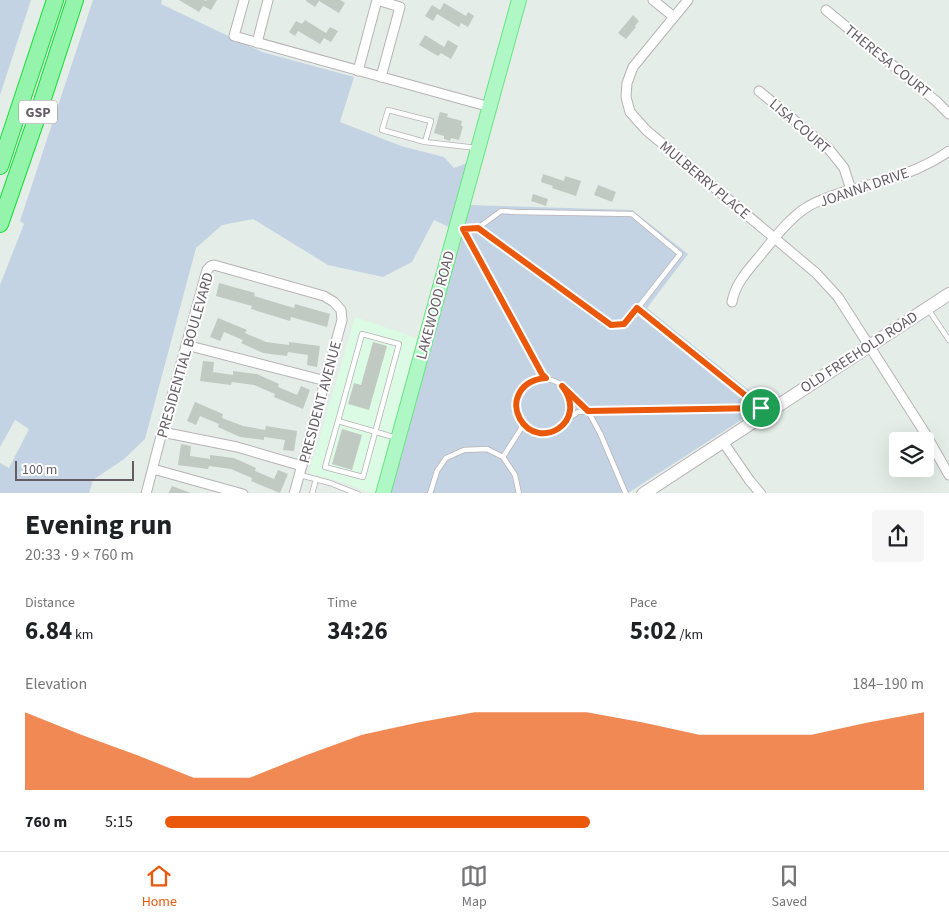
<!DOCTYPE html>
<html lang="en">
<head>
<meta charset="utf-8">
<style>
  body { margin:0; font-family:"Source Sans 3",sans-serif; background:#f6f6f6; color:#202124; height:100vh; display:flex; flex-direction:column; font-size:19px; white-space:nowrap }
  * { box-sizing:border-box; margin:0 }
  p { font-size:16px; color:#757577 }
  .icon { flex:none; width:28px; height:28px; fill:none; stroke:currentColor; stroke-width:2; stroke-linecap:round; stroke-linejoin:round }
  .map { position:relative; height:493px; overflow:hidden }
  .sheet { display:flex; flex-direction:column; background:#fff; flex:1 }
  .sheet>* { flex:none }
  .tools { position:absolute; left:889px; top:432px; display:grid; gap:10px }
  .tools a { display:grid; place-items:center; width:45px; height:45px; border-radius:5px; background:#fff; box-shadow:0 5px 20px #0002; font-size:25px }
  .scale { position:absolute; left:15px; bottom:12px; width:119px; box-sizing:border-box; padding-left:5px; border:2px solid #645c63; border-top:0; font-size:14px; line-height:18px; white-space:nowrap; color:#645c63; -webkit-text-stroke:4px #fff; paint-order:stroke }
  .pin { position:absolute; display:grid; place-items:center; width:42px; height:42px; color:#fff; margin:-21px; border:2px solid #fff; border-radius:50%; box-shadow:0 1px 5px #0007 }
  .round { display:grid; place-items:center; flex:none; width:52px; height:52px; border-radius:5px; background:#f6f6f6 }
  .headline { display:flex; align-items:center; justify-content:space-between; height:85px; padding:0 25px }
  h1 { font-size:28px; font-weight:700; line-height:38px }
  .stats { display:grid; grid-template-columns:repeat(3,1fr); gap:8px; height:85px; padding:5px 25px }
  .stats div { display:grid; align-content:center }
  .stats b { font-size:25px; font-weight:700 }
  .stats small { font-size:14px; font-weight:400 }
  .stats p { font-size:14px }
  .chart { height:140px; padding:10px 25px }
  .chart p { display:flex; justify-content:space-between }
  .chart svg { width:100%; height:90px; margin-top:5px; fill:#ea580c; opacity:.7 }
  ul { padding:0 25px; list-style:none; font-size:16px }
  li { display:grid; grid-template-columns:80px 60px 1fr; align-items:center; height:38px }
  li i { height:12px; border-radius:6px; background:#ea580c }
  .tabs { display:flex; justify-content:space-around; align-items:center; height:70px; border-top:1px solid #e0e0e0; background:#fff; font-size:14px; color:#757577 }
  .tabs a { display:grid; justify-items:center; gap:2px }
  .tabs .active { color:#ea580c }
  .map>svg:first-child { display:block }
</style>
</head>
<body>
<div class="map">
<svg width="949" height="494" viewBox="0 0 949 494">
  <rect width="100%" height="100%" fill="#e4ede7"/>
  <!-- commercial -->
  <polygon fill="#dcfbe4" points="355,317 417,338 376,491 375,493 369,493 345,483 309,473"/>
  <!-- green -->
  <g fill="#c3d3e3">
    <polygon points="0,0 31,0 0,95"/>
    <polygon points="93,0 162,0 161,4 262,52 354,77 340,122 401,146 444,157 454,168 467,163 449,227 434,220 412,262 383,277 328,265 253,219 222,225 196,248 145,439 124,459 93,480 89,493 0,493 0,463 9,468 29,429 15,420 0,447 0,285 24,224 20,221"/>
    <polygon points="470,205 632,210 688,254 647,308 766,404 628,493 390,494"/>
  </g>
  <!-- building -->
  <g fill="#c1c9c3">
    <polygon points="179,0 204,0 206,1 207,0 217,0 211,10 203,6 199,12"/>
    <polygon points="306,0 340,0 345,3 339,13 319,1 315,7 306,1"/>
    <polygon points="444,3 466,16 468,12 474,16 468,27 461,23 459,27 437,14 433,21 425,16 432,5 440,10"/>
    <polygon points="633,15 639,21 635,26 636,27 626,39 618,33"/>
    <polygon points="305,20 326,33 330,27 338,31 331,42 324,38 320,44 298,31 295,36 289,32 296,21 302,24"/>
    <polygon points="425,35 444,47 448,40 458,46 451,59 441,53 438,56 419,45"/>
    <polygon points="440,112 448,114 447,117 462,121 461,126 463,126 459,140 451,138 450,141 444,139 444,136 434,133"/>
    <polygon points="543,174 564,181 565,176 581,181 576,196 552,188 553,186 541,182"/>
    <polygon points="598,185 616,192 612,202 594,195"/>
    <polygon points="533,194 548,199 546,206 531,201"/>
    <polygon points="219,283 255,293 254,296 294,308 295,304 330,314 327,327 291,317 290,321 251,309 252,306 216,296"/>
    <polygon points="218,318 247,330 245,333 266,342 289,345 289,342 320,346 317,367 307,365 308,355 288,352 287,356 263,353 241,343 243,340 224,332 220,341 210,337"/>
    <polygon points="373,342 387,346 369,410 348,404 354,383 361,385"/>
    <polygon points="203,361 214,362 213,372 233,375 233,371 257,374 279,384 278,387 297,395 301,386 310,390 303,409 274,397 275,394 254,385 232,382 231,385 200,381"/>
    <polygon points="195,402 223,414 222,418 243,426 265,430 266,426 297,431 294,451 283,450 285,440 264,437 264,440 240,437 218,427 219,424 200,416 196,425 187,421"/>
    <polygon points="342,429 362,435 352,470 332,464"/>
    <polygon points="181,444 191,446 190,456 210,459 210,455 234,458 256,468 255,471 274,479 278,470 288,474 280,493 251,481 252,478 231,469 209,466 208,469 178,465"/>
    <polygon points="172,486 191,493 191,494 168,494"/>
  </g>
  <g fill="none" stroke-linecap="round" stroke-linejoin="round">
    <!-- service casing -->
    <g stroke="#b8b2b7" stroke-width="6">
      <g id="service">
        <polyline points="425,142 431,121 388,110 382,130 425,142 477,148"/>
        <polyline points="463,228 542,374 546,378"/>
        <polyline points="463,229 478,228 501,211 516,212 632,214 680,254 637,309 623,324 611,325 478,228"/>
        <polyline points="637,309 761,408"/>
        <polyline points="928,309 949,340"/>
        <circle cx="544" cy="406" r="27"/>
        <polyline points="568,391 588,411 600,433 626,494"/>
        <polyline points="567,420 578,412 588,411 761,408"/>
        <polyline points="338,421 362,334 399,344 363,477 325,467 338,421 397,438"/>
        <polyline points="503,457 524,424"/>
        <polyline points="300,475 330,483 358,494"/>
        <polyline points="312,494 316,479"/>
        <polyline points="430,494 437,471 446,458 464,450 487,449 503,457 515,475 519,494"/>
      </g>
    </g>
    <!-- minor casing -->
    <g stroke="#b8b2b7" stroke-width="11">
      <g id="minor">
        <polyline points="244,0 234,36 490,107"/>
        <polyline points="653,0 674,17"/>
        <polyline points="688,0 633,67 627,83 626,97 630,112 646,130 816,273 838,297 925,433 949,475"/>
        <polyline points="826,10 936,101 949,114"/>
        <polyline points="257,43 268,0"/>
        <polyline points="358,71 377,0 400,7 381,77"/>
        <polyline points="759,91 828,148 844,168 851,190"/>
        <path d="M732 302C735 284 748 270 759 257 773 240 786 222 804 209 825 195 859 188 883 181 907 174 929 165 949 151"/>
        <polyline points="186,345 326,381"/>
        <polyline points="162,432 237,447 302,466"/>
        <polyline points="723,442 750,481 761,494"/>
        <polyline points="153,469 243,494"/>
        <polyline points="146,494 162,432 207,270 211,266 214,265 324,296 334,302 341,310 342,320 294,494"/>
      </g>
    </g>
    <!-- secondary casing -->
    <g stroke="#b8b1b7" stroke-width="14">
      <polyline id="secondary" points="643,494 949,294"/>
    </g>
    <!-- primary casing -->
    <g stroke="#66e580" stroke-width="16">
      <polyline id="primary" points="383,494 519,0"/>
    </g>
    <!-- motorway casing -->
    <g stroke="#14de36" stroke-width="18">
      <g id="motorway">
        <polyline points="0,166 55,0"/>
        <polyline points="0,224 37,117 75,0"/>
      </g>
    </g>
    <!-- service -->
    <use href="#service" stroke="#fff" stroke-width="4.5"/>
    <!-- minor -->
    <use href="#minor" stroke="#fff" stroke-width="9"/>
    <!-- secondary -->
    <use href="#secondary" stroke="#fff" stroke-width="12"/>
    <!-- primary -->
    <use href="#primary" stroke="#aff8c6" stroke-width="14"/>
    <!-- motorway -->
    <use href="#motorway" stroke="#95f4ab" stroke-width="16"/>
  </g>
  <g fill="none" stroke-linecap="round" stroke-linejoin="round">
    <!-- route casing -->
    <g stroke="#fff" stroke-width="10">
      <path id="route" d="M478 228 611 325 624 324 637 308 761 408 588 411 562 386C590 422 539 452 520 419 516 412 515 403 518 396 523 384 534 379 546 378L542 374 463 229Z"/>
    </g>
    <!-- route -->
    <use href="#route" stroke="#ea580c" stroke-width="6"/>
  </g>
  <g text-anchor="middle" stroke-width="4" stroke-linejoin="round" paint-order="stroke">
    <!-- shield labels -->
    <rect fill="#fff" stroke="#928d92" stroke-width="1" x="19" y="100.5" width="38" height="23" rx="4"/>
    <g font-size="14" font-weight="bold" fill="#645c63">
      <text x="38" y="117">GSP</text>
    </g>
    <!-- street labels -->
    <g font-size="15" fill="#645c63" stroke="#fff">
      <text transform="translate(888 61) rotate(39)" y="5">THERESA COURT</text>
      <text transform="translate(800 126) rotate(41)" y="5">LISA COURT</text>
      <text transform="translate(705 180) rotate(40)" y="5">MULBERRY PLACE</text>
      <text transform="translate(864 187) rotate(-19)" y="5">JOANNA DRIVE</text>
      <text transform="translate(435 305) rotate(-75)" y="5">LAKEWOOD ROAD</text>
      <text transform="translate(859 352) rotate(-33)" y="5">OLD FREEHOLD ROAD</text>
      <text transform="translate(185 355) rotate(-74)" y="5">PRESIDENTIAL BOULEVARD</text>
      <text transform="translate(320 402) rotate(-75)" y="5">PRESIDENT AVENUE</text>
    </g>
  </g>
</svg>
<div class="tools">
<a><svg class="icon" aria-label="layers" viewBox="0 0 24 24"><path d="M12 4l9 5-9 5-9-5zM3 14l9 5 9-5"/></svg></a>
</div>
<div class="scale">100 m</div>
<div class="pin" style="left:761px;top:408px;background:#1e9e55"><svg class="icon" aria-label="arrive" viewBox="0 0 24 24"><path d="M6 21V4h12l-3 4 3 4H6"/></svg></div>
</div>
<section class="sheet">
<div class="headline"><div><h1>Evening run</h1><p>20:33 · 9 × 760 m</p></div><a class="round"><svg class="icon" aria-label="share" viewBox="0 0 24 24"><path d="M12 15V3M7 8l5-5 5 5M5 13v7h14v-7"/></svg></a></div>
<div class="stats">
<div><p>Distance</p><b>6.84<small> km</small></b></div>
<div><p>Time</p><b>34:26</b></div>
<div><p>Pace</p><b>5:02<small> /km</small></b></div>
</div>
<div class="chart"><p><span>Elevation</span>184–190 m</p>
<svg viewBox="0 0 160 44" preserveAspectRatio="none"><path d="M0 44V6L10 17L20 27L30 38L40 38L50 27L60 17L70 11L80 6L90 6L100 6L110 11L120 17L130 17L140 17L150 11L160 6V44z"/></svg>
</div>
<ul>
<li><b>760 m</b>5:15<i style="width:56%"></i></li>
</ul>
</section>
<nav class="tabs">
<a class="active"><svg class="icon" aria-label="home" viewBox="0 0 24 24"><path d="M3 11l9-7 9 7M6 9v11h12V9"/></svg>Home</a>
<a><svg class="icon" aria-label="map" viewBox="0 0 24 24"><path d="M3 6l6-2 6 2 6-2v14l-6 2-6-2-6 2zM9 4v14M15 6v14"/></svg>Map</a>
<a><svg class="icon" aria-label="saved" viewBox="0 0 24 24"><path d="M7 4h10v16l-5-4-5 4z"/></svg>Saved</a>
</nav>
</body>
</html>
